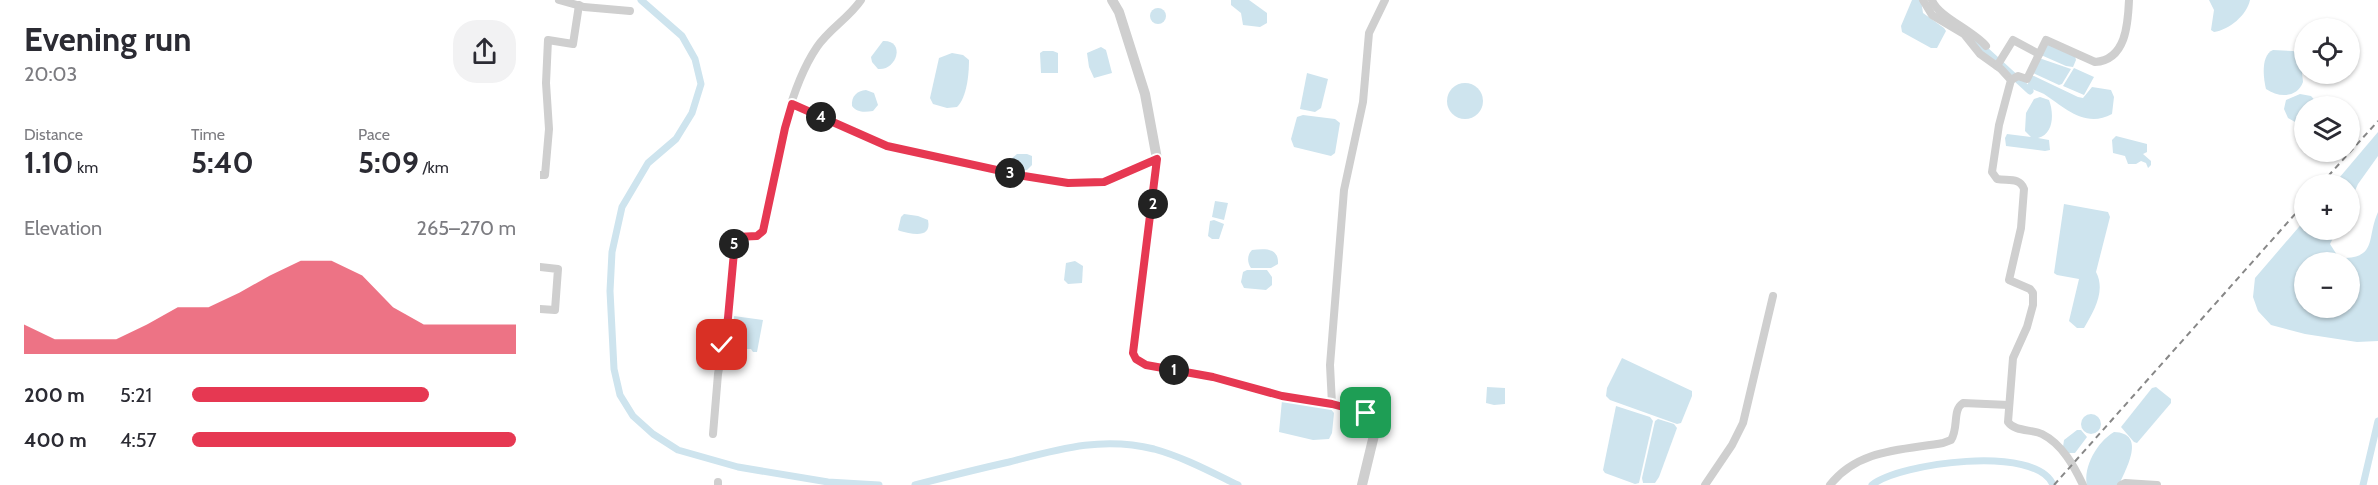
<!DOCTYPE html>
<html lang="en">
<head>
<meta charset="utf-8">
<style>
  body { margin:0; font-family:Cabin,sans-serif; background:#f2f2f3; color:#2b2b33; height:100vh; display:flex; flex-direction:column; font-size:22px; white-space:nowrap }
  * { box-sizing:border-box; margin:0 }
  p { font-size:20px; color:#7c7c81 }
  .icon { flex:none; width:33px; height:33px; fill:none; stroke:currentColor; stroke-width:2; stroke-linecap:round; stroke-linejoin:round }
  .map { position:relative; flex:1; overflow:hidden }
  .drawer { display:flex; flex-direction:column; background:#fff; width:540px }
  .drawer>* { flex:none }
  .buttons { position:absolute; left:1754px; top:18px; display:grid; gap:12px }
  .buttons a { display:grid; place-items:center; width:66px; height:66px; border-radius:50%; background:#fff; box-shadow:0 2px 4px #0004; font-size:30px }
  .pin { position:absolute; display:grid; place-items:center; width:51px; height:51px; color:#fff; margin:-26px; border-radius:12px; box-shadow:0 3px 9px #0006 }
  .km { position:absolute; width:30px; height:30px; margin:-15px; border-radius:50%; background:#222; color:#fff; font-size:16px; line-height:30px; text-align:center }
  .round { display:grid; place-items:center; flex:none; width:63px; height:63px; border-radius:24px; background:#f2f2f3 }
  .headline { display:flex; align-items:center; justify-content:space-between; height:102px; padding:0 24px }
  h1 { font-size:33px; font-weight:700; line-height:45px }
  .stats { display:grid; grid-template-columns:repeat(3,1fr); gap:9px; height:102px; padding:6px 24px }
  .stats div { display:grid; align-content:center }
  .stats b { font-size:30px; font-weight:700 }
  .stats small { font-size:16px; font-weight:400 }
  .stats p { font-size:16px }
  .chart { height:168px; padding:12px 24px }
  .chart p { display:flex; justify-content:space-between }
  .chart svg { width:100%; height:108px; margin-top:6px; fill:#e63852; opacity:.7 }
  ul { padding:0 24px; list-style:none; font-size:20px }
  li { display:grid; grid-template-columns:96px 72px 1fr; align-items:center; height:45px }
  li i { height:15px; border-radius:8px; background:#e63852 }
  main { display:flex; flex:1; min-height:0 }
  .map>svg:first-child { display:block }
</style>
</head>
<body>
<main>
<section class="drawer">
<div class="headline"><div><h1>Evening run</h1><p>20:03</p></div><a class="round"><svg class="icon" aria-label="share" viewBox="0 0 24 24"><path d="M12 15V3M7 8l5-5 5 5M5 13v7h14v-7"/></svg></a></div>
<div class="stats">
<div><p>Distance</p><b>1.10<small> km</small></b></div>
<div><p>Time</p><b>5:40</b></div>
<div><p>Pace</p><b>5:09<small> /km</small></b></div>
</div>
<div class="chart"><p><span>Elevation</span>265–270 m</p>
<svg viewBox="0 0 160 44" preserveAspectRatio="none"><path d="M0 44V32L10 38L20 38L30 38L40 32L50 25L60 25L70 19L80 12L90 6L100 6L110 12L120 25L130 32L140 32L150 32L160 32V44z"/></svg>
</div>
<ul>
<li><b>200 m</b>5:21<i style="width:73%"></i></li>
<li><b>400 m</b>4:57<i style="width:100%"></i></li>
</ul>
</section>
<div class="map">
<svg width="1838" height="485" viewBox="0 0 1838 485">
  <rect width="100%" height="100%" fill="#fff"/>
  <!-- water -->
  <g fill="#cee4ee" fill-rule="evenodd">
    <polygon points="691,0 709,0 727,13 727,23 720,27 703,25 701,13 691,5"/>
    <polygon points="1372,0 1381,0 1383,13 1404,28 1406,31 1397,48 1391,48 1362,32 1361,26"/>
    <path d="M1669 0H1710C1707 15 1689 30 1674 32L1671 30 1674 10Z"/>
    <circle cx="618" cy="16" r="8"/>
    <path d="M343 41C366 40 357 71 338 69L332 62 331 57Z"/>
    <polygon points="1506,43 1535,56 1536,60 1533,67 1526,66 1501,55"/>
    <polygon points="561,47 566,50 572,73 554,78 549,67 547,53"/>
    <path d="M1733 50 1753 51 1760 54 1763 82C1757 98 1739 98 1726 89 1723 77 1721 55 1733 50Z"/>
    <polygon points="503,51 513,51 518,53 518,73 501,73 500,53"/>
    <path d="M412 53 423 55 429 60C429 74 427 97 417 107L407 108 393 104 390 98 399 58Z"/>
    <polygon points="1499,58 1531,69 1522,84 1519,85 1493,73"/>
    <polygon points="1534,68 1554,77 1544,95 1523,86"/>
    <polygon points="767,73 788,79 781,108 775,112 760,109"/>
    <path d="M1491 76H1494L1538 97 1543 98 1552 87 1571 90 1574 97 1572 114C1545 129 1524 107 1504 94 1499 91 1492 90 1487 86Z"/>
    <circle cx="925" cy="101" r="18"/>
    <path d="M326 90 334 93 338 105 333 111C325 112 317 113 312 106 311 96 317 91 326 90Z"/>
    <polygon points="1760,94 1771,96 1780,106 1764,106 1764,127 1748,118 1744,109 1746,100"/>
    <path d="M1500 97 1509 100C1514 113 1514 134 1498 138L1509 140 1510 150 1505 151 1466 146 1465 138 1467 134 1491 137 1485 131 1486 113 1494 99Z"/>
    <polygon points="763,115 795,119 800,123 795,153 791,156 754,147 751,139 757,117"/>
    <polygon points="1838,132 1838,156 1818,184 1809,204 1809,184 1794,184"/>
    <polygon points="1576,136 1607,144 1607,152 1603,154 1611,161 1611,165 1608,168 1606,163 1601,161 1596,164 1588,164 1585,156 1573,153 1572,140"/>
    <polygon points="477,154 487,154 492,156 492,165 486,171 475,172 471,169 471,159"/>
    <polygon points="675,201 688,203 684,220 672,217"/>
    <path d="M1524 204 1568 212 1570 217 1556 272C1566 291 1554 311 1544 328H1537L1529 321 1539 279 1517 275 1514 273Z"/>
    <path d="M1838 212V341L1817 342 1765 334 1731 325 1718 311 1713 297 1715 278 1764 221V230H1797L1790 244 1799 258C1838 259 1826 239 1838 212ZM1764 262H1809V308H1764Z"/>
    <path d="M364 214 378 216 388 220C392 239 372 234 360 231L358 230 361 217Z"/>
    <polygon points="674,220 684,224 679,239 672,239 668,236 670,221"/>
    <path d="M712 250C724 249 739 247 738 264L731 268H711C707 262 707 255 712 250Z"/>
    <polygon points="535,261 543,266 542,283 528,284 524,280 526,263"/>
    <polygon points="707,270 727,270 732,277 732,285 726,290 704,288 701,282 703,272"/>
    <polygon points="194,316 223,320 217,352 213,352 211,349 190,349"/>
    <polygon points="1082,358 1152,391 1152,396 1141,423 1137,424 1070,400 1066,396 1067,388"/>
    <polygon points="947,387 965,388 965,404 954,405 946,403"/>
    <polygon points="1616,387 1631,399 1631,403 1597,443 1594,442 1581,427 1612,388"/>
    <polygon points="742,400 790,408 794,413 792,433 789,439 773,440 739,432"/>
    <polygon points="1076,406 1110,417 1113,421 1099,483 1095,484 1065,473 1063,470"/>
    <circle cx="1551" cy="424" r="10"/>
    <polygon points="1118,419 1134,424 1137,428 1119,477 1115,483 1103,483 1102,478 1115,421"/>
    <polygon points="1537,430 1541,430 1547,437 1535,453 1528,453 1523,447 1524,440"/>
    <path d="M1574 432C1607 433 1586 469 1579 485H1547C1543 467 1557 442 1574 432Z"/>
  </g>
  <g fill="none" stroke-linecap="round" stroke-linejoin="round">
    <!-- canal -->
    <g stroke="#cee4ee" stroke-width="7">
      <polyline points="101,0 142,36 155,59 161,84 152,113 136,139 108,163 82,207 72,252 70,291 74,369 80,395 93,416 113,434 138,450 198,467 288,482 339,485"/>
      <polyline points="1431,37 1490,91"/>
      <path d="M375 485C406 477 438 469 469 462 519 449 562 436 614 449 643 457 671 472 698 485"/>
      <path d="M1332 485C1359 463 1497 444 1513 485"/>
      <polyline points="1823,485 1838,421"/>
    </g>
    <!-- minor -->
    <g stroke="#cfcfcf" stroke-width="8">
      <polyline points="19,0 44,7 90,11"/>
      <path d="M1383 0 1392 15 1424 34 1440 54 1461 69 1471 80 1459 125 1452 172 1457 179C1468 181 1480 177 1484 189L1481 228 1469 280 1490 289 1493 293V305L1487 327 1473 358 1468 422C1475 432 1492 429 1502 434 1522 444 1534 466 1543 485"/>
      <path d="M1392 0C1397 16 1434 31 1446 46"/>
      <polyline points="1457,66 1473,40 1499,54"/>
      <path d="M1471 80 1478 76 1487 79 1506 40 1555 62C1586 60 1588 24 1589 0"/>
      <polyline points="252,104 347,146 484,176 528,183 564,182 617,159"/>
      <polyline points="0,175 5,175 9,129 6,83 8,40 33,44 39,5"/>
      <polyline points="0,267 18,269 15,310 0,309"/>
      <polyline points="792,404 790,365 804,190 823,102 829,33 845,0"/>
      <path d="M173 434 178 374 188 318 195 241 196 237 217 236 223 231C234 175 245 94 277 47 289 29 309 18 321 0"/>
      <polyline points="178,485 178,482"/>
      <polyline points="1165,485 1192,445 1203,423 1233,296"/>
      <path d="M1290 485C1318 449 1362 450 1403 443L1411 440C1419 428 1412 410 1423 403L1469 405"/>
      <polyline points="1581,485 1585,483 1617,485"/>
    </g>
    <!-- tertiary -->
    <polyline stroke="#cfcfcf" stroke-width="10" points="572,0 579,12 605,94 617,159 593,353 596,359 606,365 673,377 742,396 792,404 830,415 834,418 836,427 822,485"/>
    <!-- rail -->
    <g stroke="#878787" stroke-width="2" stroke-dasharray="6 4.5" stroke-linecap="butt">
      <polyline points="1781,184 1838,121"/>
      <polyline points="1514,485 1764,204"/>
    </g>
  </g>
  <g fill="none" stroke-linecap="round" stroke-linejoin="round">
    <!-- route casing -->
    <g stroke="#fff" stroke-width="12">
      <polyline id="route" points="182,345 188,318 195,241 196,237 217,236 223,231 245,128 252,104 347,146 484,176 528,183 564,182 617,159 593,353 596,359 606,365 673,377 742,396 792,404 826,413"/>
    </g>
    <!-- route -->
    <use href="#route" stroke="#e63852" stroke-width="8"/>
  </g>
</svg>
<div class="buttons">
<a><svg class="icon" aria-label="locate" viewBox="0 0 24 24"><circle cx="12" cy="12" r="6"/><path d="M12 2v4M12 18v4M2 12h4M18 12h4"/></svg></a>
<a><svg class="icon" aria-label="layers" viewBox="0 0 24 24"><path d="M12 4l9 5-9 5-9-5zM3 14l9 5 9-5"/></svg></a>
<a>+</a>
<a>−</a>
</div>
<div class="pin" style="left:826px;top:413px;background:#1e9e55"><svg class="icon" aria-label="arrive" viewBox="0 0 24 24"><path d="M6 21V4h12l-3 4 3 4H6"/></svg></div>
<div class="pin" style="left:182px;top:345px;background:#d93025"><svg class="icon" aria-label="check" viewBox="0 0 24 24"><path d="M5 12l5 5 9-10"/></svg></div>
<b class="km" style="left:634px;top:370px">1</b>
<b class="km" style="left:613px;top:204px">2</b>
<b class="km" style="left:470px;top:173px">3</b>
<b class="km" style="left:281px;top:117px">4</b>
<b class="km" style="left:194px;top:244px">5</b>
</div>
</main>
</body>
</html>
